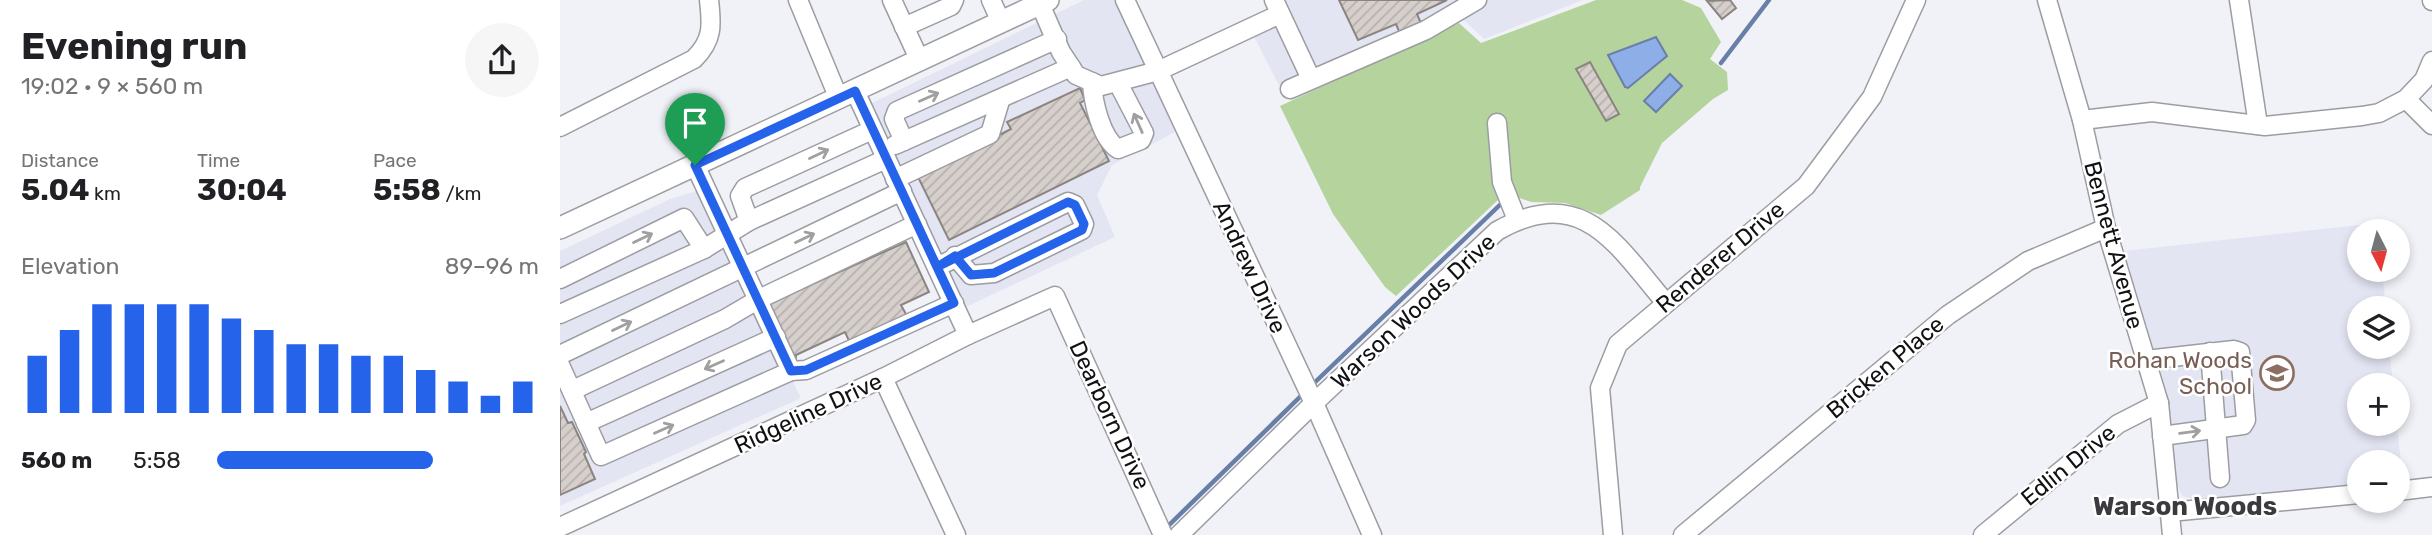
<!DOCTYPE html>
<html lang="en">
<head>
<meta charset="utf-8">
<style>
  body { margin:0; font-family:Rubik,sans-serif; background:#f6f6f6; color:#202124; height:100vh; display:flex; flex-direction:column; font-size:26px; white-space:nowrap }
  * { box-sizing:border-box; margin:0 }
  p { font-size:23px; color:#757577 }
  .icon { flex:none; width:38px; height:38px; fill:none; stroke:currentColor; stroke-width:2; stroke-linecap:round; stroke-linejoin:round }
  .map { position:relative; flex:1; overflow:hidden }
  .drawer { display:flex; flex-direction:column; background:#fff; width:560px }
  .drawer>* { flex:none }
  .needle { width:46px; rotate:174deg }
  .controls { position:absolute; left:1787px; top:219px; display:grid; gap:14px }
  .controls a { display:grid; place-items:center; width:63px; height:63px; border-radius:50%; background:#fff; box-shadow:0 4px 10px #0003; font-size:35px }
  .pin { position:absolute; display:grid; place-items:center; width:60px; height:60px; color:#fff; margin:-72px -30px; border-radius:50% 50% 50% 0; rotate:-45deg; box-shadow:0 0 7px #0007 }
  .pin .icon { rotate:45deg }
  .round { display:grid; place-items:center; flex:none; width:74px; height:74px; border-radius:37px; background:#f6f6f6 }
  .head { display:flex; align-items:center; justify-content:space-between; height:119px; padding:0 21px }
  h1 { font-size:38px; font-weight:700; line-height:52px }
  .metrics { display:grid; grid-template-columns:repeat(3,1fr); gap:10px; height:119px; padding:7px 21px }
  .metrics div { display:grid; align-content:center }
  .metrics b { font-size:30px; font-weight:700 }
  .metrics small { font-size:19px; font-weight:400 }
  .metrics p { font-size:19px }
  .chart { height:196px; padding:14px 21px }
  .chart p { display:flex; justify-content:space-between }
  .chart svg { width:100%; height:126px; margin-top:7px; stroke:#2563eb; stroke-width:6 }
  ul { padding:0 21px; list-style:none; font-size:23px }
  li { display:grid; grid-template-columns:112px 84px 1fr; align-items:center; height:52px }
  li i { height:18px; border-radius:9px; background:#2563eb }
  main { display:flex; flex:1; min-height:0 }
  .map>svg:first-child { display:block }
</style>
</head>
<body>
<main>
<section class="drawer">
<div class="head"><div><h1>Evening run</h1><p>19:02 · 9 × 560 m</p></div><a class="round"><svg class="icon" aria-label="share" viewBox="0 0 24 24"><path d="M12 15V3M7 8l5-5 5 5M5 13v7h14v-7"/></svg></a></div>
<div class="metrics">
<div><p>Distance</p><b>5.04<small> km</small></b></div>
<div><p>Time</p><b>30:04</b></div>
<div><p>Pace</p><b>5:58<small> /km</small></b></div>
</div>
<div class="chart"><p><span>Elevation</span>89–96 m</p>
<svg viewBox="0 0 160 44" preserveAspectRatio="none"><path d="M5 44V24M15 44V15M25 44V6M35 44V6M45 44V6M55 44V6M65 44V11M75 44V15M85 44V20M95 44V20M105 44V24M115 44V24M125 44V29M135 44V33M145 44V38M155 44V33"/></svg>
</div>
<ul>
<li><b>560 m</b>5:58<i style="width:67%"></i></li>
</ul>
</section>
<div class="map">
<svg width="1872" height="535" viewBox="0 0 1872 535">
  <defs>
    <pattern id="building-hatch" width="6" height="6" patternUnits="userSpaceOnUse" patternTransform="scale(1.75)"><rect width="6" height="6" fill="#d6cfcc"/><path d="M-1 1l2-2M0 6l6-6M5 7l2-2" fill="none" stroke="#b7b1ae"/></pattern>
  </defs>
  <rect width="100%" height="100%" fill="#f1f2f8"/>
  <!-- built -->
  <g fill="#e4e5f3">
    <polygon points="524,0 557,0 615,132 552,165 537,195 555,237 393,313 298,110"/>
    <polygon points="706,0 1023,0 924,39 905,21 897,22 726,99 687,23 711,12"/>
    <polygon points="140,190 241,398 0,506 0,251 110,199"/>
    <polygon points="1817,223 1818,231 1799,231 1799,270 1822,270 1826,308 1799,308 1799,346 1829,347 1833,385 1799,385 1799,424 1837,424 1843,482 1838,482 1838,462 1799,462 1799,486 1634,499 1622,496 1617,485 1607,392 1564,251"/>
  </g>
  <!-- park -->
  <polygon fill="#b5d39d" points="1036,0 1122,0 1141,8 1161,42 1150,59 1167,72 1168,90 1153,99 1102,143 1080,187 1080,190 1041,215 1005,203 971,202 957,197 939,199 836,296 825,287 773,214 720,106 899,23 921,43"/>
  <!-- water -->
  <g fill="#8eaee7" stroke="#687fa8" stroke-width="2">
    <polygon points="1096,37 1107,56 1068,88 1065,87 1048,55"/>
    <polygon points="1110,74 1122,86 1096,112 1084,101"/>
  </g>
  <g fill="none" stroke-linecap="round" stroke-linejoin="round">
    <!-- stream -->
    <g stroke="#687fa8" stroke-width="4.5">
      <polyline points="1161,63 1209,0"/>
      <polyline points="751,386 944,201"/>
      <polyline points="606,528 745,392"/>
    </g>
  </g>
  <!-- building -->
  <g fill="url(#building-hatch)" stroke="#8b8582" stroke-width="2">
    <polygon points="779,0 887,0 857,14 862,26 841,36 836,24 798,40"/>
    <polygon points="1170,0 1176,8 1162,19 1147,1"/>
    <polygon points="1030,62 1059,114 1046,121 1016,69"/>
    <polygon points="520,88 525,100 520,103 549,161 389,240 358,177 451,129 447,122"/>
    <polygon points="346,242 369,292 341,305 347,316 290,343 285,332 236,355 236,357 232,356 208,309 210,303"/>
    <polygon points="0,406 8,423 12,422 26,452 24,454 35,479 0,495"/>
  </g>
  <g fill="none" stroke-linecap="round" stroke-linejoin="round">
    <!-- minor casing -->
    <g stroke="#9c9da3" stroke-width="21">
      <g id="minor">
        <polyline points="238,0 279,99"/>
        <polyline points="332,0 360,61"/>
        <polyline points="431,0 441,22"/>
        <polyline points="565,0 754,403 812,535"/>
        <polyline points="714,0 751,79"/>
        <polyline points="1487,0 1522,120 1546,228 1599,403 1612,535"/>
        <polyline points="1679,0 1698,125"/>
        <polyline points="1872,0 1872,1"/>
        <polyline points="480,4 501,52 516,75 541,86 598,71 720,14"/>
        <polyline points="344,27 391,6 394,0"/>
        <path d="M532 82C533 102 541 138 558 149L581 140 584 133 558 83"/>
        <polyline points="730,89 866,30 917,0"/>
        <polyline points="295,91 408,335"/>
        <polyline points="1846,99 1872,125"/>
        <polyline points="1522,120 1592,112 1705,126 1802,116 1819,113 1846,99 1864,80 1872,61"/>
        <polyline points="937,123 942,182 957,220"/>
        <path d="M0 127 134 59C153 40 152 26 149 0"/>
        <polyline points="344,141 334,119 337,111 497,39"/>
        <polyline points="335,145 511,67"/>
        <polyline points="135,165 231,371 246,370 394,303"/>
        <polyline points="335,179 430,134 440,101"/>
        <polyline points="189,221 180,196 185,188 312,130"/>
        <polyline points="377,267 508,202 515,205 524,224 522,230 434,273 411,275 395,256"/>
        <polyline points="0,279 124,218 144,249"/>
        <polyline points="0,314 144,249 189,221 326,159"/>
        <polyline points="1650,352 1660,478"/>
        <polyline points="0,355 342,191"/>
        <polyline points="1586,360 1674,350 1680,352 1686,420 1683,425 1602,436"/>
        <polyline points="0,365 41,456 231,371"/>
        <polyline points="323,378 396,535"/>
        <polyline points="13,390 165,319 199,299 357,224"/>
        <polyline points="26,423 216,337"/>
        <polyline points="1838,491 1872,487"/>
        <polyline points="1610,512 1799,494"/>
        <polyline points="0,527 323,378 408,335 495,296 603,535"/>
        <path d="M619 535 754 403 937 231C1022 183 1055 243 1105 302"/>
        <polyline points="1053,535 1040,388 1058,344 1246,186 1312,97 1356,0"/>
        <polyline points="1123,535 1388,315 1468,261 1546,228"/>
        <polyline points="1423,535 1558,424 1599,403"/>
      </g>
    </g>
    <!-- major casing -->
    <g stroke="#9c9da3" stroke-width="24">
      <polyline id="major" points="0,228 488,0"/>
    </g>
    <!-- minor -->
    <use href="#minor" stroke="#fff" stroke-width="18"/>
    <!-- major -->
    <use href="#major" stroke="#fff" stroke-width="21"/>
  </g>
  <!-- one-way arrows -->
  <defs><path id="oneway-shaft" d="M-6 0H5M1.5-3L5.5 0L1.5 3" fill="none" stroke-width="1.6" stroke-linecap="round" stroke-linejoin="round" transform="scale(1.75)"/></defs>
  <g stroke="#a0a0a1">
    <use href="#oneway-shaft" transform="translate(369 97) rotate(-24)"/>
    <use href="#oneway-shaft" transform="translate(578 123) rotate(-114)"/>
    <use href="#oneway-shaft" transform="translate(259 154) rotate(-25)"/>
    <use href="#oneway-shaft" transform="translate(83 238) rotate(-26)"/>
    <use href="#oneway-shaft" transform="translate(245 238) rotate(-26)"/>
    <use href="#oneway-shaft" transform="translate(62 326) rotate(-25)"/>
    <use href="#oneway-shaft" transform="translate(154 365) rotate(156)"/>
    <use href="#oneway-shaft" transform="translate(104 429) rotate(-24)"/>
    <use href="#oneway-shaft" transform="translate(1630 432) rotate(-7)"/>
  </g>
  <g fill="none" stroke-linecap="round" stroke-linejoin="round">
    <!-- route casing -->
    <g stroke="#fff" stroke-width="14">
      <polyline id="route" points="135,165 231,371 246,370 394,303 377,267 395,256 411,275 434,273 522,230 524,224 515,205 508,202 377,267 295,91 135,165"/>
    </g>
    <!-- route -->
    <use href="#route" stroke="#2563eb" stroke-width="9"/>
  </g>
  <!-- icons -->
  <defs>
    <g id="school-ring" transform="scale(1.75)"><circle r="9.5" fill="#fff" stroke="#8d6e63" stroke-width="1.5"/><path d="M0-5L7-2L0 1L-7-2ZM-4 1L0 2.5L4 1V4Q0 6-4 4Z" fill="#8d6e63"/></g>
  </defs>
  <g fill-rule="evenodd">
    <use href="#school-ring" x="1717" y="373"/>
  </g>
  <g text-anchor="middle" stroke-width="5" stroke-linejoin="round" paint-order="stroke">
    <!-- street labels -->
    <g font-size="23" fill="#111114" stroke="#fff">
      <text transform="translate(1554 245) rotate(75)" y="8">Bennett Avenue</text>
      <text transform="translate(1160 257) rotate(-40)" y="8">Renderer Drive</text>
      <text transform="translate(690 267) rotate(65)" y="8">Andrew Drive</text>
      <text transform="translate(853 311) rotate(-43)" y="8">Warson Woods Drive</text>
      <text transform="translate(1325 367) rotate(-40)" y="8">Bricken Place</text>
      <text transform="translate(248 413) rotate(-25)" y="8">Ridgeline Drive</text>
      <text transform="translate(550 415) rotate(65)" y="8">Dearborn Drive</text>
      <text transform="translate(1508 465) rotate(-39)" y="8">Edlin Drive</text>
    </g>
    <!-- education labels -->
    <g font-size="23" fill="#785e54" stroke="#fff" text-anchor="end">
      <text x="1692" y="368">Rohan Woods<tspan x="1692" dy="26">School</tspan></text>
    </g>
    <!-- quarter labels -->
    <g font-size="26" font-weight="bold" fill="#3a3a3f" stroke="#fff">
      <text x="1625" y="515">Warson Woods</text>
    </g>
  </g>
</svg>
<div class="controls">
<a><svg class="needle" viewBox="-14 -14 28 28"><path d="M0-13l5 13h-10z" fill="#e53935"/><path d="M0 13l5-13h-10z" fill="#757577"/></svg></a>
<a><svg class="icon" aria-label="layers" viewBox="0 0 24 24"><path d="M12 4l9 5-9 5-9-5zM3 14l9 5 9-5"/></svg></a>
<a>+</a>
<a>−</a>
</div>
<div class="pin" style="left:135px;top:165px;background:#1e9e55"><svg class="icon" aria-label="arrive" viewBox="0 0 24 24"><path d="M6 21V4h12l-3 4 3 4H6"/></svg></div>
</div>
</main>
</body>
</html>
